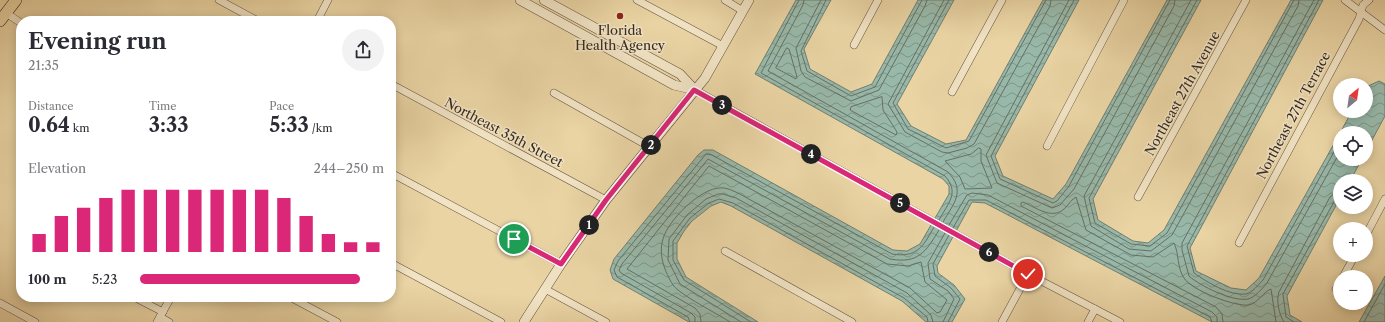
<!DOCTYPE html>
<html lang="en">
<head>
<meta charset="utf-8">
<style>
  body { margin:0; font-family:"Libre Caslon Text",serif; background:#f2f2f3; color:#2b2b33; height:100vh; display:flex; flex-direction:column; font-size:15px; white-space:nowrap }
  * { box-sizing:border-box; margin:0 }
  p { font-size:13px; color:#7c7c81 }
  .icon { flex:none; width:22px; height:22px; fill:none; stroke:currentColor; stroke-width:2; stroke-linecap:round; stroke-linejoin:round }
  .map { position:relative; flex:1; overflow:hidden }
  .panel { position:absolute; left:16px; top:16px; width:380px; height:286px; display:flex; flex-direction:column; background:#fff; border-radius:16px; box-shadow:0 2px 10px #0003 }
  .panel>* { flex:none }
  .needle { width:26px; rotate:29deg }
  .controls { position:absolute; left:1333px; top:78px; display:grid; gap:8px }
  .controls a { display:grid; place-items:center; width:40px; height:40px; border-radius:50%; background:#fff; box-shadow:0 2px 10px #0003; font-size:20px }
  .pin { position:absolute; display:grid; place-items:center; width:34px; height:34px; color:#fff; margin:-17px; border:2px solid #fff; border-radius:50%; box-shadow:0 1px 4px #0007 }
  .km { position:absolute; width:20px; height:20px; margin:-10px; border-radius:50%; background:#222; color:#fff; font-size:11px; line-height:20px; text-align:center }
  .round { display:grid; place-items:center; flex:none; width:42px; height:42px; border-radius:21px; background:#f2f2f3 }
  .headline { display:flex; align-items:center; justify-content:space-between; height:68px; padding:0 12px }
  h1 { font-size:22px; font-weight:700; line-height:30px }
  .metrics { display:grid; grid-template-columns:repeat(3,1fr); gap:6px; height:68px; padding:4px 12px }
  .metrics div { display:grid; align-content:center }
  .metrics b { font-size:20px; font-weight:700 }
  .metrics small { font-size:11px; font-weight:400 }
  .metrics p { font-size:11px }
  .chart { height:112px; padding:8px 12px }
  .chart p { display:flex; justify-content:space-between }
  .chart svg { width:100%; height:72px; margin-top:4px; stroke:#db2777; stroke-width:6 }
  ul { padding:0 12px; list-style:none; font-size:13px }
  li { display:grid; grid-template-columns:64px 48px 1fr; align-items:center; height:30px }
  li i { height:10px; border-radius:5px; background:#db2777 }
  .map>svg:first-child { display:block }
</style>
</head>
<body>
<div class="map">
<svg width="1385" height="322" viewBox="0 0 1385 322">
  <defs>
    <pattern id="water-waves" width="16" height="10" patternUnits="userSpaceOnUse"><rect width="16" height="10" fill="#98b8a9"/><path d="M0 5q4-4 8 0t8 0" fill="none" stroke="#7d9689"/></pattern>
  </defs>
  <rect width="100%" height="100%" fill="#ead4a4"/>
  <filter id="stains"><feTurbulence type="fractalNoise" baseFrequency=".005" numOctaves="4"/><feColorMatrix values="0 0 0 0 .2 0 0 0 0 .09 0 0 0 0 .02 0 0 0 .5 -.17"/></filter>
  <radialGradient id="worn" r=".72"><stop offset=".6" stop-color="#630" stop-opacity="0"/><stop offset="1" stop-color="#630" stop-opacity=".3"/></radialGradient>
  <!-- water -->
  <g fill="url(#water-waves)" stroke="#707f72">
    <polygon points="796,0 831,0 804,49 810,69 851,92 872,84 918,0 954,0 897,104 911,126 946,144 966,140 1043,0 1079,0 995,156 1003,176 1053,199 1066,184 1167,0 1201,0 1093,199 1098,220 1133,241 1148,243 1164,230 1291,0 1323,0 1190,248 1196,271 1231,288 1246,290 1259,278 1340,133 1340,159 1362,159 1350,181 1340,181 1340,198 1287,296 1290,315 1302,322 1212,322 985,203 972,202 937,266 938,273 954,285 965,299 952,322 926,322 902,301 731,206 721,202 711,206 692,221 684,231 677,243 677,259 686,277 758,322 689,322 613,279 610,270 614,259 698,155 704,150 713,150 893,250 907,251 920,244 949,194 949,186 943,179 755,74"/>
    <polygon points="1379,81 1385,84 1385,116 1366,151 1366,133 1340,133 1352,111 1366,111 1366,87"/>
    <polygon points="1385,276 1385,322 1359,322"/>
  </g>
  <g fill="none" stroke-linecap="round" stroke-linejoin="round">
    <!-- shore -->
    <g stroke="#667064" stroke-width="1">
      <path d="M799 0 761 73 945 176C960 193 948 203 939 220"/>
      <path d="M804 0 803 5 768 71 948 172C966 191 954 203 943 222"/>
      <polyline points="821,0 796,48 801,71 805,77 851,101 879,90 925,6 927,0"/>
      <polyline points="826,0 801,51 807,71 851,96 875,87 922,0"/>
      <polyline points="944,0 888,104 905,132 942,152 948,153 967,148 974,144 1050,6 1051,0"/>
      <polyline points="949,0 893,103 908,129 946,148 969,141 1046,0"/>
      <polyline points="1069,0 986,155 997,183 1052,208 1060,205 1074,189 1174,6 1175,0"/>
      <polyline points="1074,0 991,156 1000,179 1053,203 1057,201 1069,186 1170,0"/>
      <polyline points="1191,0 1084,196 1091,226 1129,249 1151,251 1172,235 1298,6 1299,0"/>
      <polyline points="1197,0 1089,198 1095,223 1131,244 1150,246 1167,233 1294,0"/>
      <path d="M1314 0 1182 243V250L1189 276C1200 286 1233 302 1248 299 1254 298 1263 288 1267 283L1340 152"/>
      <path d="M1319 0 1187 246 1194 273C1207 282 1229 296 1246 294 1252 293 1259 284 1263 280L1340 141"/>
      <polygon points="787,48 789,49 797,77 796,79 776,68"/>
      <polygon points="882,97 883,110 897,132 896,135 850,110 851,107"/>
      <polygon points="979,148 981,149 981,161 992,188 965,189 960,177 945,161 971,154"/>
      <polyline points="949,225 967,195 972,193 988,195 1212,312 1217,317 1217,322"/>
      <polyline points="953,228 969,200 986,200 1210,317 1212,322"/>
      <path d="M690 322 688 317 617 277 614 270 618 261 706 154 712 155 892 254C917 258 923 247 934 227"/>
      <path d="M695 322V317L691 313 621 273 619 270 622 264 708 159 890 259C918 264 926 252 939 230"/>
      <path d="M701 322 700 314 695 308 627 269 709 166 887 264 908 266 921 262 925 282 947 300 940 312 937 313 910 288 738 193C733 191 726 187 720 188 701 188 668 220 663 239 658 255 665 272 673 285 680 295 718 314 730 322"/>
      <polyline points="741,322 680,284 668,260 669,239 687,215 706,199 718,194 723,194 736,198 907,293 931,315 933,322"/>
      <polyline points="751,322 684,280 673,260 673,241 690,218 709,203 719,199 733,203 904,298 927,317 928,322"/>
      <polyline points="943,322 954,299 948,291 930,279 928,263 945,233"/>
      <polyline points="948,322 960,299 951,288 935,276 933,264 949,235"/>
      <path d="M1223 322 1222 314 1216 307 1021 206V203L1023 202C1035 207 1053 221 1065 208 1069 204 1072 199 1076 197L1086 230 1131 255 1153 257 1174 243C1179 253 1177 268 1184 278 1191 290 1235 307 1249 305 1258 303 1263 292 1271 289L1276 322"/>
      <path d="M1284 322C1279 315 1276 300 1279 292L1330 197 1335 193 1340 192"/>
      <polyline points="1294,322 1286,317 1283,294 1335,200 1340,197"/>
      <polyline points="1364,322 1385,284"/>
    </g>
    <!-- minor casing -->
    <g stroke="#625440" stroke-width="8">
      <g id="minor">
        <polyline points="219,0 258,21"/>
        <polyline points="637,0 723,46"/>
        <polyline points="725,0 743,11"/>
        <polyline points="1345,0 1385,30"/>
        <polyline points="6,13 21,23"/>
        <polyline points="317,21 328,0"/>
        <polyline points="854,45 878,0"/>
        <polyline points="391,84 606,200"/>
        <polyline points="695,90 1028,274 1120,322"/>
        <polyline points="952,92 1002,0"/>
        <polyline points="554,93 650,147"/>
        <polyline points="1047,146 1124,0"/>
        <polyline points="391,173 561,264"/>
        <polyline points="1138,197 1246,0"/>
        <polyline points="1366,235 1385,199"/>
        <polyline points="1239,243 1359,19 1363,5 1369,0"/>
        <polyline points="725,251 852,322"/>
        <polyline points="391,263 501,322"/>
        <polyline points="1343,277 1355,255"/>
        <polyline points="545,289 606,322"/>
        <polyline points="1336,289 1340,283"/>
        <polyline points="134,297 163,312"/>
        <polyline points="290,297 337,322"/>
        <polyline points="0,303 35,322"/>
        <polyline points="160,317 169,322"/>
        <polyline points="157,322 171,297"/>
        <polyline points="1002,322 1028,274"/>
        <polyline points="1088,322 1095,309"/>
      </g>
    </g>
    <!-- tertiary casing -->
    <g stroke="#625440" stroke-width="10">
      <g id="tertiary">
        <polyline points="520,0 674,85 695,90"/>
        <polyline points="544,0 680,74 695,90"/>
        <polyline points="524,322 561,264 606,200 705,78 749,0"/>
      </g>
    </g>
    <!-- primary casing -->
    <g stroke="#35291f" stroke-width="12">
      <polyline id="primary" points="0,21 16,0"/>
    </g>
    <!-- minor -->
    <use href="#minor" stroke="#f1e3c4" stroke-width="7"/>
    <!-- tertiary -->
    <use href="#tertiary" stroke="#f1e3c4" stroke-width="9"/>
    <!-- primary -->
    <use href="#primary" stroke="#ead4a4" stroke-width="11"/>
  </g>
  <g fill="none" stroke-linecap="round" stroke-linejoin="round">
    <!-- route casing -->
    <g stroke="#fff" stroke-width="8">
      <polyline id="route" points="514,239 561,264 606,200 694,90 1028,274"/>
    </g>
    <!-- route -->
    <use href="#route" stroke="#db2777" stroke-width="5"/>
  </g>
  <!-- markers -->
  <circle fill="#8f2418" stroke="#f1e3c4" stroke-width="1.5" cx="620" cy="16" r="4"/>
  <g text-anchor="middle" stroke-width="3" stroke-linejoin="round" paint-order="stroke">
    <!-- poi labels -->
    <g font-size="13" fill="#35291f" stroke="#f1e3c4">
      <text x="620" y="35">Florida<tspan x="620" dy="15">Health Agency</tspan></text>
    </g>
    <!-- street labels -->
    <g font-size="13" fill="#35291f" stroke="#f1e3c4">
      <text transform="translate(1182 93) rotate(-61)" y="5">Northeast 27th Avenue</text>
      <text transform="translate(1293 115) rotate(-62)" y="5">Northeast 27th Terrace</text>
      <text transform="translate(504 132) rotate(28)" y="5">Northeast 35th Street</text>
    </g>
  </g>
  <rect width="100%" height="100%" filter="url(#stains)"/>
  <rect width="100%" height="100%" fill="url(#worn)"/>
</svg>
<div class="controls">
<a><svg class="needle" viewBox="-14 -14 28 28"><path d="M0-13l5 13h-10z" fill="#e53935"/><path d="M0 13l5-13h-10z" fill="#7c7c81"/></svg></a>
<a><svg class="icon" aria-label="locate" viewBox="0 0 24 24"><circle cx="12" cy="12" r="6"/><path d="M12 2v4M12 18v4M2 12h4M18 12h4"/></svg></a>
<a><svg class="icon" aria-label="layers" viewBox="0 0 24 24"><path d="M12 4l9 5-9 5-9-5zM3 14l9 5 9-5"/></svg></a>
<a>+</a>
<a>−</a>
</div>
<div class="pin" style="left:514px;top:239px;background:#1e9e55"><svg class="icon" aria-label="arrive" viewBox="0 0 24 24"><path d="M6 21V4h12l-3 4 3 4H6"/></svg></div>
<div class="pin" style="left:1028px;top:274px;background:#d93025"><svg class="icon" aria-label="check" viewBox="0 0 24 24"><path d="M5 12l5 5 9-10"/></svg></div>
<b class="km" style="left:589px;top:225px">1</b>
<b class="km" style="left:651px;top:145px">2</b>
<b class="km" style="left:722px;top:105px">3</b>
<b class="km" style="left:811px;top:154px">4</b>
<b class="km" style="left:900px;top:203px">5</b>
<b class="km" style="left:989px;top:252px">6</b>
<section class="panel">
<div class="headline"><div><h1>Evening run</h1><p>21:35</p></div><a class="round"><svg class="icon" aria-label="share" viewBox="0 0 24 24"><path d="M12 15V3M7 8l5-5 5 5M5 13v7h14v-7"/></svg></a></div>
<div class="metrics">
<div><p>Distance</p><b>0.64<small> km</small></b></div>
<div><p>Time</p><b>3:33</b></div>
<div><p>Pace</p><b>5:33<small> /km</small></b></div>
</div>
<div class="chart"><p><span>Elevation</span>244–250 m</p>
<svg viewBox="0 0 160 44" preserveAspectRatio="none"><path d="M5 44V33M15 44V22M25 44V17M35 44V11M45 44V6M55 44V6M65 44V6M75 44V6M85 44V6M95 44V6M105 44V6M115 44V11M125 44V22M135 44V33M145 44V38M155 44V38"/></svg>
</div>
<ul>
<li><b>100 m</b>5:23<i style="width:90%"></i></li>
</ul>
</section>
</div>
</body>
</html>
